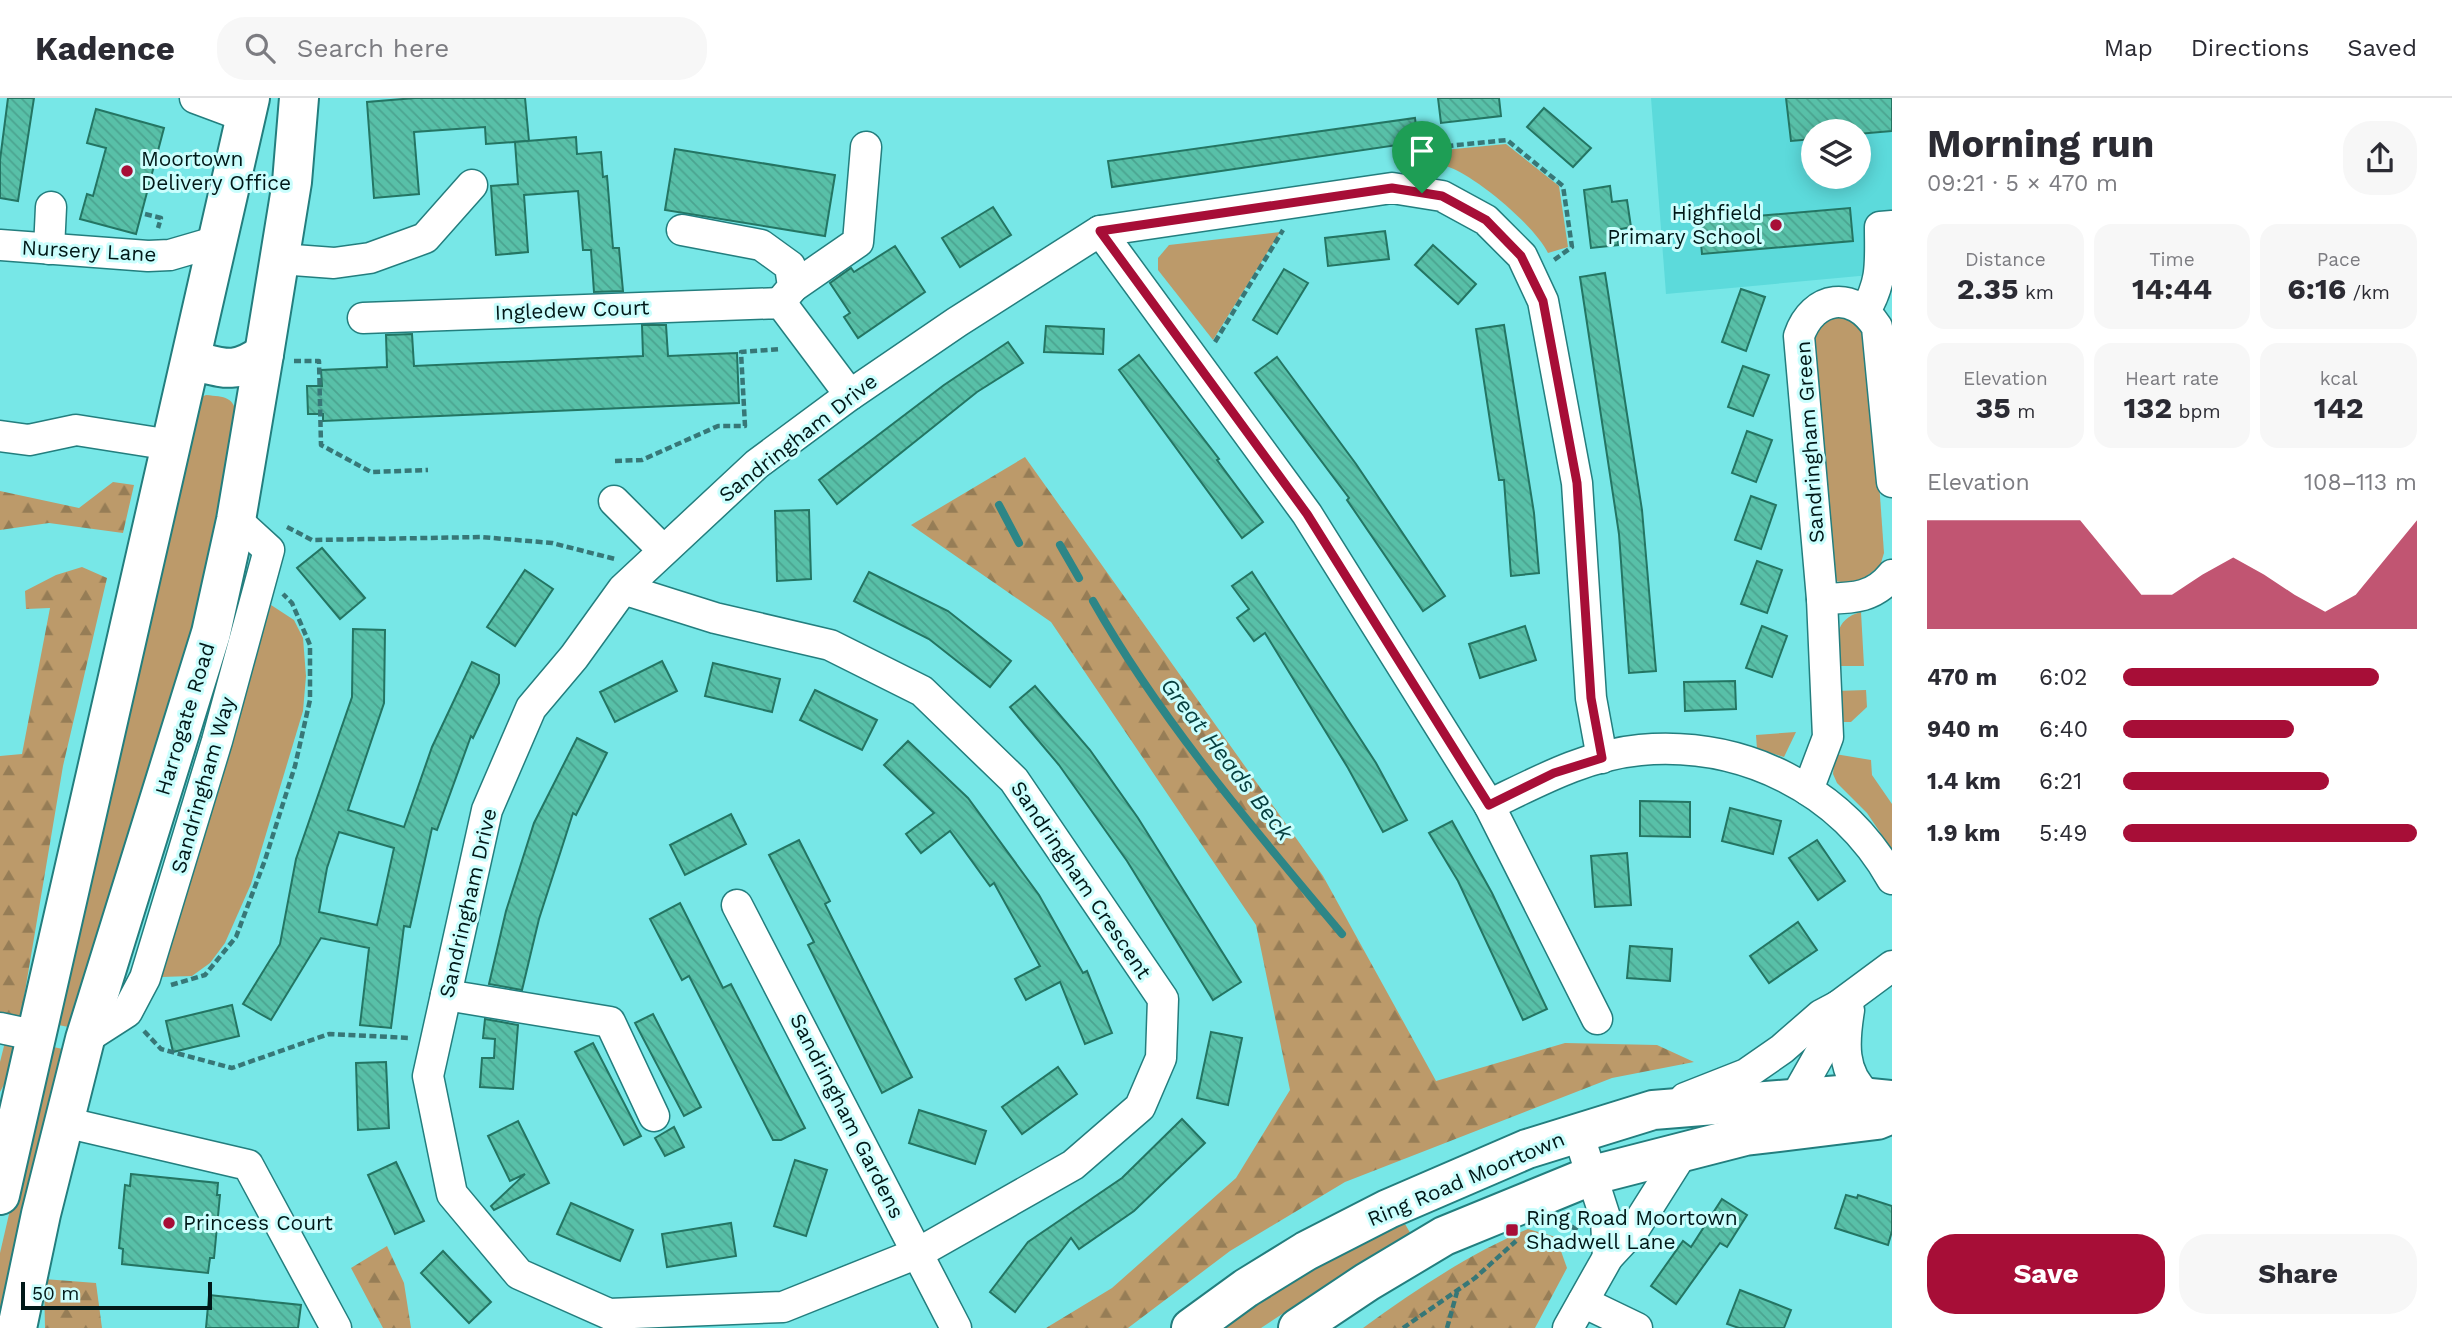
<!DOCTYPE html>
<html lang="en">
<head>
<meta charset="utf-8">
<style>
  body { margin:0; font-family:"Work Sans",sans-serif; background:#f7f7f7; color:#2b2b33; height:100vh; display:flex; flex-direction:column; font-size:26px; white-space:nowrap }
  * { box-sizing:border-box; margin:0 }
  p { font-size:23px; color:#7c7c81 }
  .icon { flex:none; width:38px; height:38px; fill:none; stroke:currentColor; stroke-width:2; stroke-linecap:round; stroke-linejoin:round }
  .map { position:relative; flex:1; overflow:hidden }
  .details { display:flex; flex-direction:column; background:#fff; width:560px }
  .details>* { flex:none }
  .fabs { position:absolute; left:1801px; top:21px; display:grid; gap:14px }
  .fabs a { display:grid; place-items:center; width:70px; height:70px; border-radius:50%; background:#fff; box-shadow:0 4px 18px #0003; font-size:35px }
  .scale { position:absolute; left:21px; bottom:18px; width:191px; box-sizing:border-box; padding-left:7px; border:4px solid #011818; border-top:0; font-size:19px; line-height:24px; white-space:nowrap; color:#011818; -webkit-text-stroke:5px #cbfefd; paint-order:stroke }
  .pin { position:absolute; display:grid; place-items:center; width:60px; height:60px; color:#fff; margin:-72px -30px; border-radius:50% 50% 50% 0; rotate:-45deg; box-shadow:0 0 7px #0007 }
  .pin .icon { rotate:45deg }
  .round { display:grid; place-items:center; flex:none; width:74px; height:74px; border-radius:28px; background:#f7f7f7 }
  .summary { display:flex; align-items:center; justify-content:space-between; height:119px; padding:0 35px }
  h1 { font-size:38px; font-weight:700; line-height:52px }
  .stats { display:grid; grid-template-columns:repeat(3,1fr); gap:10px; height:119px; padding:7px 35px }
  .stats div { display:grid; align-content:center; border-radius:18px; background:#f7f7f7; text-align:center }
  .stats b { font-size:30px; font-weight:700 }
  .stats small { font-size:19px; font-weight:400 }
  .stats p { font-size:19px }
  .chart { height:196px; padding:14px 35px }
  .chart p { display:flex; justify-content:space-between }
  .chart svg { width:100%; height:126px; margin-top:7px; fill:#a70e37; opacity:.7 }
  .button { display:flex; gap:14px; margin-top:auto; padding:14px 35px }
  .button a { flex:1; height:80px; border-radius:28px; background:#a70e37; color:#fff; font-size:28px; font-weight:700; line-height:80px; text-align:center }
  .button a+a { background:#f7f7f7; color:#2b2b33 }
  ul { padding:0 35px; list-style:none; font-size:23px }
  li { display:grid; grid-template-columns:112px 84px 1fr; align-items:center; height:52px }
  li i { height:18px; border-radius:9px; background:#a70e37 }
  header { display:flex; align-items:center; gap:42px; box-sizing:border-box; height:98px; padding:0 35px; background:#fff; border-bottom:2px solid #e1e1e2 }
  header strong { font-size:33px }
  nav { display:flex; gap:38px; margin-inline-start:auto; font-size:24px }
  .search { width:490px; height:63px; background:#f7f7f7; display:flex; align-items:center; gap:18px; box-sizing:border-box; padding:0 24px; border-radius:28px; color:#7c7c81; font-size:26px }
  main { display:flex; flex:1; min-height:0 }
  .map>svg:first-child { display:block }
</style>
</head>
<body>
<header>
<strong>Kadence</strong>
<div class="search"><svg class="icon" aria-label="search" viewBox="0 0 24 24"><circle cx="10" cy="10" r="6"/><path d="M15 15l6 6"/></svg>Search here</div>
<nav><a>Map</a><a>Directions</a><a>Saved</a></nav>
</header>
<main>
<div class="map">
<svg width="1892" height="1230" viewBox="0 0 1892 1230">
  <defs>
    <pattern id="forest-firs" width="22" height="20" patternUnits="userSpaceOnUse" patternTransform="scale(1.75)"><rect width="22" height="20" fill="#bc9a6a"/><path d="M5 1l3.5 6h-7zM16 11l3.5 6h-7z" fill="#967d56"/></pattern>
    <pattern id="building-back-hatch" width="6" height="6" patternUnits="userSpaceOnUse" patternTransform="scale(1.75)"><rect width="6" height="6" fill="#58c0a8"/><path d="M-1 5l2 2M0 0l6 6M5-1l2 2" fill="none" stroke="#4ba490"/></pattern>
  </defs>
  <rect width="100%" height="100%" fill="#77e7e7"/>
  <!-- built -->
  <path fill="#5cdadb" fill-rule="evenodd" d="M1651 0H1892V175L1666 196ZM1813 33H1858V79H1813Z"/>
  <!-- green -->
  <g fill="#bc9a6a">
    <path d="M1506 46 1559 88 1568 149 1548 155C1535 128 1475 77 1446 68L1444 52Z"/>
    <polygon points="1280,134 1213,242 1158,172 1158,160 1169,147"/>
    <polygon points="1832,217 1854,218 1869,242 1884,455 1880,468 1856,486 1834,483 1809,247 1820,227"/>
    <path d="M206 297C225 299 234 298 237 319L219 441 74 930 53 926 199 300Z"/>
    <polygon points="271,507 294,522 303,540 306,578 303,613 251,786 225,845 210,865 192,878 161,879"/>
    <path d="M1861 514 1864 568H1835C1837 543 1833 521 1861 514Z"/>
    <polygon points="1866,592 1867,609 1851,624 1838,624 1837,593"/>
    <polygon points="1796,634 1784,659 1757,651 1756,637"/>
    <polygon points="1835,656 1871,662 1872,677 1892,706 1892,752 1867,715 1837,685 1833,676"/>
    <polygon points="5,944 15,948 7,981 0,994 0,964"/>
    <polygon points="48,948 68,952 0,1225 0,1155"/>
    <polygon points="1405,1126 1412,1138 1328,1186 1261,1230 1214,1230 1315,1162"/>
  </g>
  <!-- forest -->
  <g fill="url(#forest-firs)">
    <polygon points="1025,359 1323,778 1436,983 1565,945 1657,947 1694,964 1612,980 1345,1084 1230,1153 1128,1230 1046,1230 1112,1190 1236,1080 1290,992 1256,827 1051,524 911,427"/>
    <polygon points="113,384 134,387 123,435 49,425 0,432 0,393 79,410"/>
    <polygon points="82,469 107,480 63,668 18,935 0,930 0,658 22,656 50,510 26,511 25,493 56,477"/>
    <path d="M1528 1131 1556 1139 1567 1170 1535 1230H1363C1415 1192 1469 1156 1528 1131Z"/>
    <polygon points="387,1148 404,1185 411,1230 383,1230 351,1170"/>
    <polygon points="44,1181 96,1185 102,1230 45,1230"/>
  </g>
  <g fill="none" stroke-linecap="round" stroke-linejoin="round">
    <!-- stream -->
    <g stroke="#2d8687" stroke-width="8">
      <polyline points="999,407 1019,445"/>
      <polyline points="1060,447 1079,480"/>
      <path d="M1093 503C1161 623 1253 730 1342 836"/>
    </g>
  </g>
  <!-- building -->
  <g fill="url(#building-back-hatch)" stroke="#247563" stroke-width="2" fill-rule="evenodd">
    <polygon points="8,0 34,0 18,103 0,100 0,62"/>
    <polygon points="415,0 525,0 529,43 486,46 485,29 414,34 419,96 374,100 367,4"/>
    <polygon points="1438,0 1499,0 1501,18 1441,25"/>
    <polygon points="1786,0 1892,0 1892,33 1858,36 1858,33 1813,33 1813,41 1791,43"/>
    <polygon points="1544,10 1591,50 1573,69 1527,29"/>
    <polygon points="96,11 164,30 136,136 80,121 87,96 93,98 106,50 87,45"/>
    <polygon points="1415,20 1418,44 1112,89 1108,63"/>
    <polygon points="576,39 577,56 601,54 603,79 607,78 613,150 619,150 623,193 594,194 591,152 583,152 578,93 524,97 528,154 496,157 491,88 518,86 515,44"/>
    <polygon points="675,51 835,77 825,138 665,112"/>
    <polygon points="1610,88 1612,104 1627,102 1631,129 1616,132 1618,147 1591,150 1584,92"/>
    <polygon points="993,109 1011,137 960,169 942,140"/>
    <polygon points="1850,110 1853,143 1702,156 1699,123"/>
    <polygon points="1385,133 1389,161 1328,168 1325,140"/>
    <polygon points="1433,147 1476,186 1458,206 1415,167"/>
    <polygon points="895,148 925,194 858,240 844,219 850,215 830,185 851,170 854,174"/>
    <polygon points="1284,171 1308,185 1277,236 1253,222"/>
    <polygon points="1605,175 1642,412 1656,573 1629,575 1619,436 1580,179"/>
    <polygon points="1741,191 1765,199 1746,253 1722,244"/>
    <polygon points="642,227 666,227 668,258 737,255 739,305 323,323 323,316 308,316 307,288 322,288 321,272 387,269 386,237 412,236 414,268 643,258"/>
    <polygon points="1504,227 1534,415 1539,475 1511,478 1504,382 1499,382 1476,231"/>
    <polygon points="1046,228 1104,231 1103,256 1044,254"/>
    <polygon points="1008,244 1023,265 977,294 837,406 819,382 944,287"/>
    <polygon points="1139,257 1219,361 1217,362 1263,424 1242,440 1119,272"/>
    <polygon points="1277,259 1356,366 1445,498 1423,513 1347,402 1349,400 1255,275"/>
    <polygon points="1743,268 1769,277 1753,318 1728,309"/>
    <polygon points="1747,333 1772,342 1756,384 1732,375"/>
    <polygon points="1751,398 1776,407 1761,451 1735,442"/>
    <polygon points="809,412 811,481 777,483 775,413"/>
    <polygon points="322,450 365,500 340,521 297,470"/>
    <polygon points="1757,463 1782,472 1767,515 1741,506"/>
    <polygon points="525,472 553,491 515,548 487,529"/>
    <polygon points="869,474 948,513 1011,563 990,589 929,541 854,503"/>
    <polygon points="1252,474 1376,665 1407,722 1383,734 1348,670 1265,535 1254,543 1237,520 1249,511 1232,488"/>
    <polygon points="1525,528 1536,562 1480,580 1469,546"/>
    <polygon points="1762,528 1787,538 1772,579 1746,570"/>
    <path d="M353 531 385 532 384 605 348 712 404 729 432 649 472 564 499 577V585L473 640 471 638 437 732 432 730 410 829 404 828 391 930 360 927 369 850 321 840 271 922 243 906 280 846 296 761 352 599ZM339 734 394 750 377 827 319 814 327 770Z"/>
    <polygon points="662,563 677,593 615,624 600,594"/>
    <polygon points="713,565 780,581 772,614 705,598"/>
    <polygon points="1735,583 1736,611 1685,613 1684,584"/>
    <polygon points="1035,588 1090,652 1138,720 1241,884 1213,902 1127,763 1059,667 1010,609"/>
    <polygon points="815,592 877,622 862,652 800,622"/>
    <polygon points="577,640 607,655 576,717 573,715 539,821 522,892 489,886 506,813 534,725"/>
    <polygon points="908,643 968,700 1039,797 1083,875 1087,873 1112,935 1085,946 1060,884 1026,902 1015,881 1040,868 994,785 990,788 950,733 921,755 906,736 934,715 884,667"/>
    <polygon points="1640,703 1690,704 1690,739 1640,738"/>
    <polygon points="1730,710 1781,723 1773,756 1722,743"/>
    <polygon points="731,716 746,746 685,777 670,747"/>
    <polygon points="1452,723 1492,795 1547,911 1523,922 1458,783 1429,735"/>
    <polygon points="799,742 830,803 825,806 912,979 882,995 808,847 814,844 769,757"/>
    <polygon points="1817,742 1845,783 1818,802 1789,760"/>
    <polygon points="1627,755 1631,807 1595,809 1591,758"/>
    <polygon points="680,805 723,890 731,886 805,1030 781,1042 773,1042 689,878 682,882 650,821"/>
    <polygon points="1798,824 1817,852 1769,885 1750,858"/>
    <polygon points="1630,848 1672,851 1670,883 1627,880"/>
    <polygon points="232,907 239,938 173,954 166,923"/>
    <polygon points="653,916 701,1009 684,1018 635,925"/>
    <polygon points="485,921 518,927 513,991 480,989 482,960 494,960 495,941 483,940"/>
    <polygon points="1211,934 1242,940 1228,1007 1197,1000"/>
    <polygon points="593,945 641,1038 624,1047 575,954"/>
    <polygon points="386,964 389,1030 358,1032 356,965"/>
    <polygon points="1058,969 1077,996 1022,1036 1002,1009"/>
    <polygon points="919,1012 986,1033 975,1066 909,1045"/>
    <polygon points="1182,1021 1205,1045 1134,1113 1079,1151 1071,1140 1015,1214 990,1194 1028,1144 1122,1080"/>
    <polygon points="518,1023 549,1085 494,1112 491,1108 525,1076 510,1083 488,1038"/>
    <polygon points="674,1029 684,1049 665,1058 655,1040"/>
    <polygon points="795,1062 827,1072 806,1138 774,1128"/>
    <polygon points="396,1064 424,1123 395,1136 368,1077"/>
    <polygon points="131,1076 218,1085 217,1097 220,1097 214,1160 210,1160 208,1175 122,1166 123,1151 119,1150 125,1087 130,1088"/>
    <polygon points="1846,1097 1857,1100 1858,1097 1892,1108 1892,1133 1888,1147 1835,1130"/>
    <polygon points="1722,1101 1747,1117 1727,1149 1720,1145 1676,1206 1651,1188 1683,1143 1691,1149"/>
    <polygon points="571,1105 633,1132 620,1163 557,1136"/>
    <polygon points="731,1125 736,1158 667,1169 662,1136"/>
    <polygon points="443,1153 491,1204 469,1225 421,1175"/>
    <polygon points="1740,1192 1791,1212 1784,1230 1739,1230 1727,1226"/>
    <polygon points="209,1197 301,1207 298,1230 206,1230"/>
  </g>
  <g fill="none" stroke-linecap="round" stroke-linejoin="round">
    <!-- minor casing -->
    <g stroke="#237e7e" stroke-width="33">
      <g id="minor">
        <polyline points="195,0 246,19"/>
        <polyline points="682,132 761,147 790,168 793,189 783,201"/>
        <polyline points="1100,133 1307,416 1489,707 1597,921"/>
        <polyline points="0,147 148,158 170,157 218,143"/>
        <polyline points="49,151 51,109"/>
        <polyline points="280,161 334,165 370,160 425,140 472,87"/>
        <polyline points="793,189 858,144 866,49"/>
        <path d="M1865 213C1883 183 1880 163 1880 129L1892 128"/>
        <polyline points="363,220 781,205 850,297"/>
        <polyline points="0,338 29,342 76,332 171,347"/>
        <polyline points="614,403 663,452"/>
        <polyline points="623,491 715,520 830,547 922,593 1014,682 1163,901 1161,960 1140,1009 1073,1067 918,1155 783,1209 609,1216 519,1176 452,1096 428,978 487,712 531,610 574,559 623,491 757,366 850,297 957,224 1100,133 1392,90 1442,98 1486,122 1522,158 1543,203 1577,385 1591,600 1602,660"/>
        <path d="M1822 501C1851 500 1873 501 1892 477"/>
        <path d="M1808 692 1828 639 1822 501 1799 238C1813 197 1854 192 1877 229L1892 384"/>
        <path d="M1489 707C1537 684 1586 657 1640 652 1743 643 1841 691 1892 781"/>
        <polyline points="737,807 956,1230"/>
        <polyline points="446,897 610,924 654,1018"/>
        <path d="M1849 912C1844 943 1841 975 1867 997"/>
        <polyline points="0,930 38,938"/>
        <polyline points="85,941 127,914 145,880 217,643 269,452 236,422"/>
        <polyline points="1685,1000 1746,976 1782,951 1821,917 1838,908 1892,868"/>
        <polyline points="1786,1016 1838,924 1838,908"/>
        <polyline points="64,1024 248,1067 336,1230"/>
        <polyline points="1578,1035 1606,1122 1608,1159"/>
        <polyline points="1583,1204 1637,1230"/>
        <polyline points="1568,1230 1608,1159 1635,1130 1683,1054"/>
      </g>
    </g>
    <!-- highway casing -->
    <g stroke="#237e7e" stroke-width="42">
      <g id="highway">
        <path d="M191 262C225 270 233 277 264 256"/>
        <polyline points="0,1097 250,0"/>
        <polyline points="17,1230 41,1116 85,941 211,535 236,422 264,256 292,84 299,0"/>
        <polyline points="1191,1230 1246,1190 1306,1153 1388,1111 1527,1051 1653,1012 1840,997 1892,1002"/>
        <polyline points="1298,1230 1367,1184 1444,1138 1593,1077 1745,1038 1877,1022 1892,1016"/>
      </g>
    </g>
    <!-- path -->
    <g stroke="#377777" stroke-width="4.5" stroke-dasharray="7 3.5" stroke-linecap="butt">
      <polyline points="1431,71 1438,49 1507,42 1563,88 1572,149 1554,162"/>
      <polyline points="145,116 161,120 158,130"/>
      <polyline points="1215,244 1283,132"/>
      <polyline points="294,263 319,263 321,347 371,374 428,372"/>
      <polyline points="615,363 642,362 718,328 745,328 741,254 781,251"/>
      <polyline points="287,429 312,442 481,439 552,445 615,461"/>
      <polyline points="171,887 205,877 236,839 265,762 295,668 310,602 310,547 292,505 283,496"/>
      <polyline points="144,933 161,951 232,970 329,936 410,940"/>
      <polyline points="1563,1122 1578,1133"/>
      <polyline points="1403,1230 1475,1180 1516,1143"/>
      <polyline points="1447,1230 1457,1194"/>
    </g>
    <!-- minor -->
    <use href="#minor" stroke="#fff" stroke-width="30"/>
    <!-- highway -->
    <use href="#highway" stroke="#fff" stroke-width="38"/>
  </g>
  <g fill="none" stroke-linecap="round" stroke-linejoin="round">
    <!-- route casing -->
    <g stroke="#fff" stroke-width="14">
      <polygon id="route" points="1392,90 1442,98 1486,122 1521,158 1543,203 1577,385 1591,600 1602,660 1554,675 1489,707 1307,416 1100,133"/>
    </g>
    <!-- route -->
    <use href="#route" stroke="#a70e37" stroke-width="9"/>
  </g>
  <!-- markers -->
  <g fill="#a70e37" stroke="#cbfefd" stroke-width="2.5">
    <circle cx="127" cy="73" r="7"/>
    <circle cx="1776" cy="127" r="7"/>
    <circle cx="169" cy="1125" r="7"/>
    <rect x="1505" y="1125" width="14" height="14" rx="3.5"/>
  </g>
  <g text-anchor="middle" stroke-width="6" stroke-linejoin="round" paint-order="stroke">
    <!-- poi labels -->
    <g font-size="21" fill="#011818" stroke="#cbfefd" text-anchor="start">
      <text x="141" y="68">Moortown<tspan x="141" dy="24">Delivery Office</tspan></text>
      <text x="1762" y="122" text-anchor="end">Highfield<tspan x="1762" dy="24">Primary School</tspan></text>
      <text x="1526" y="1127">Ring Road Moortown<tspan x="1526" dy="24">Shadwell Lane</tspan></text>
      <text x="183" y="1132">Princess Court</text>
    </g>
    <!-- street labels -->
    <g font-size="21" fill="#011818" stroke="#cbfefd">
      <text transform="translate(89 153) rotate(3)" y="7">Nursery Lane</text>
      <text transform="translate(572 212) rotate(-2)" y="7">Ingledew Court</text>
      <text transform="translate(798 340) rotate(-38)" y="7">Sandringham Drive</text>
      <text transform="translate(1810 344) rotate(-94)" y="7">Sandringham Green</text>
      <text transform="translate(185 621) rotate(-73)" y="7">Harrogate Road</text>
      <text transform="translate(203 687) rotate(-74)" y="7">Sandringham Way</text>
      <text transform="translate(1081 782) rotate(56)" y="7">Sandringham Crescent</text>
      <text transform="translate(468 805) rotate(-77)" y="7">Sandringham Drive</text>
      <text transform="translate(847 1018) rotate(63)" y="7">Sandringham Gardens</text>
      <text transform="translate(1466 1081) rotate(-23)" y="7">Ring Road Moortown</text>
    </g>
    <!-- water labels -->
    <g font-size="23" font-style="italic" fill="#073f3f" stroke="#cbfefd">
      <text transform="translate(1227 661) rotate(52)" y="8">Great Heads Beck</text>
    </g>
  </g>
</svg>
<div class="fabs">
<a><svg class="icon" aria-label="layers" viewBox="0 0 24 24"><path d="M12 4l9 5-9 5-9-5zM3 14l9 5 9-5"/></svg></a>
</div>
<div class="scale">50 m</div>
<div class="pin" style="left:1422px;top:95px;background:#1e9e55"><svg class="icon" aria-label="arrive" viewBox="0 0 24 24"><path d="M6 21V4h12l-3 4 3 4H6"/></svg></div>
</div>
<section class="details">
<div class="summary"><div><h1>Morning run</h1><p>09:21 · 5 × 470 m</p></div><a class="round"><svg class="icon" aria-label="share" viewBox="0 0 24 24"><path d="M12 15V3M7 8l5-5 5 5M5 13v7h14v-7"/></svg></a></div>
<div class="stats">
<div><p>Distance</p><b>2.35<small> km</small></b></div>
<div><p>Time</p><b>14:44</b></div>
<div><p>Pace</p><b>6:16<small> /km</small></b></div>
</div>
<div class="stats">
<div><p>Elevation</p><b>35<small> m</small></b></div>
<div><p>Heart rate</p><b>132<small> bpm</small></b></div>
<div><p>kcal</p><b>142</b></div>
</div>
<div class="chart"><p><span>Elevation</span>108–113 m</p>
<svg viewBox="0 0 160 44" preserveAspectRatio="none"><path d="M0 44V6L10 6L20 6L30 6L40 6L50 6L60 19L70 32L80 32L90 25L100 19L110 25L120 32L130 38L140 32L150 19L160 6V44z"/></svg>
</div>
<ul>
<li><b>470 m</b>6:02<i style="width:87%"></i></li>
<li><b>940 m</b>6:40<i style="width:58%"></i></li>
<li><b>1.4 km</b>6:21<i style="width:70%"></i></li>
<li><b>1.9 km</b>5:49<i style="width:100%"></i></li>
</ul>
<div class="button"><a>Save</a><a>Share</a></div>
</section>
</main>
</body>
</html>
